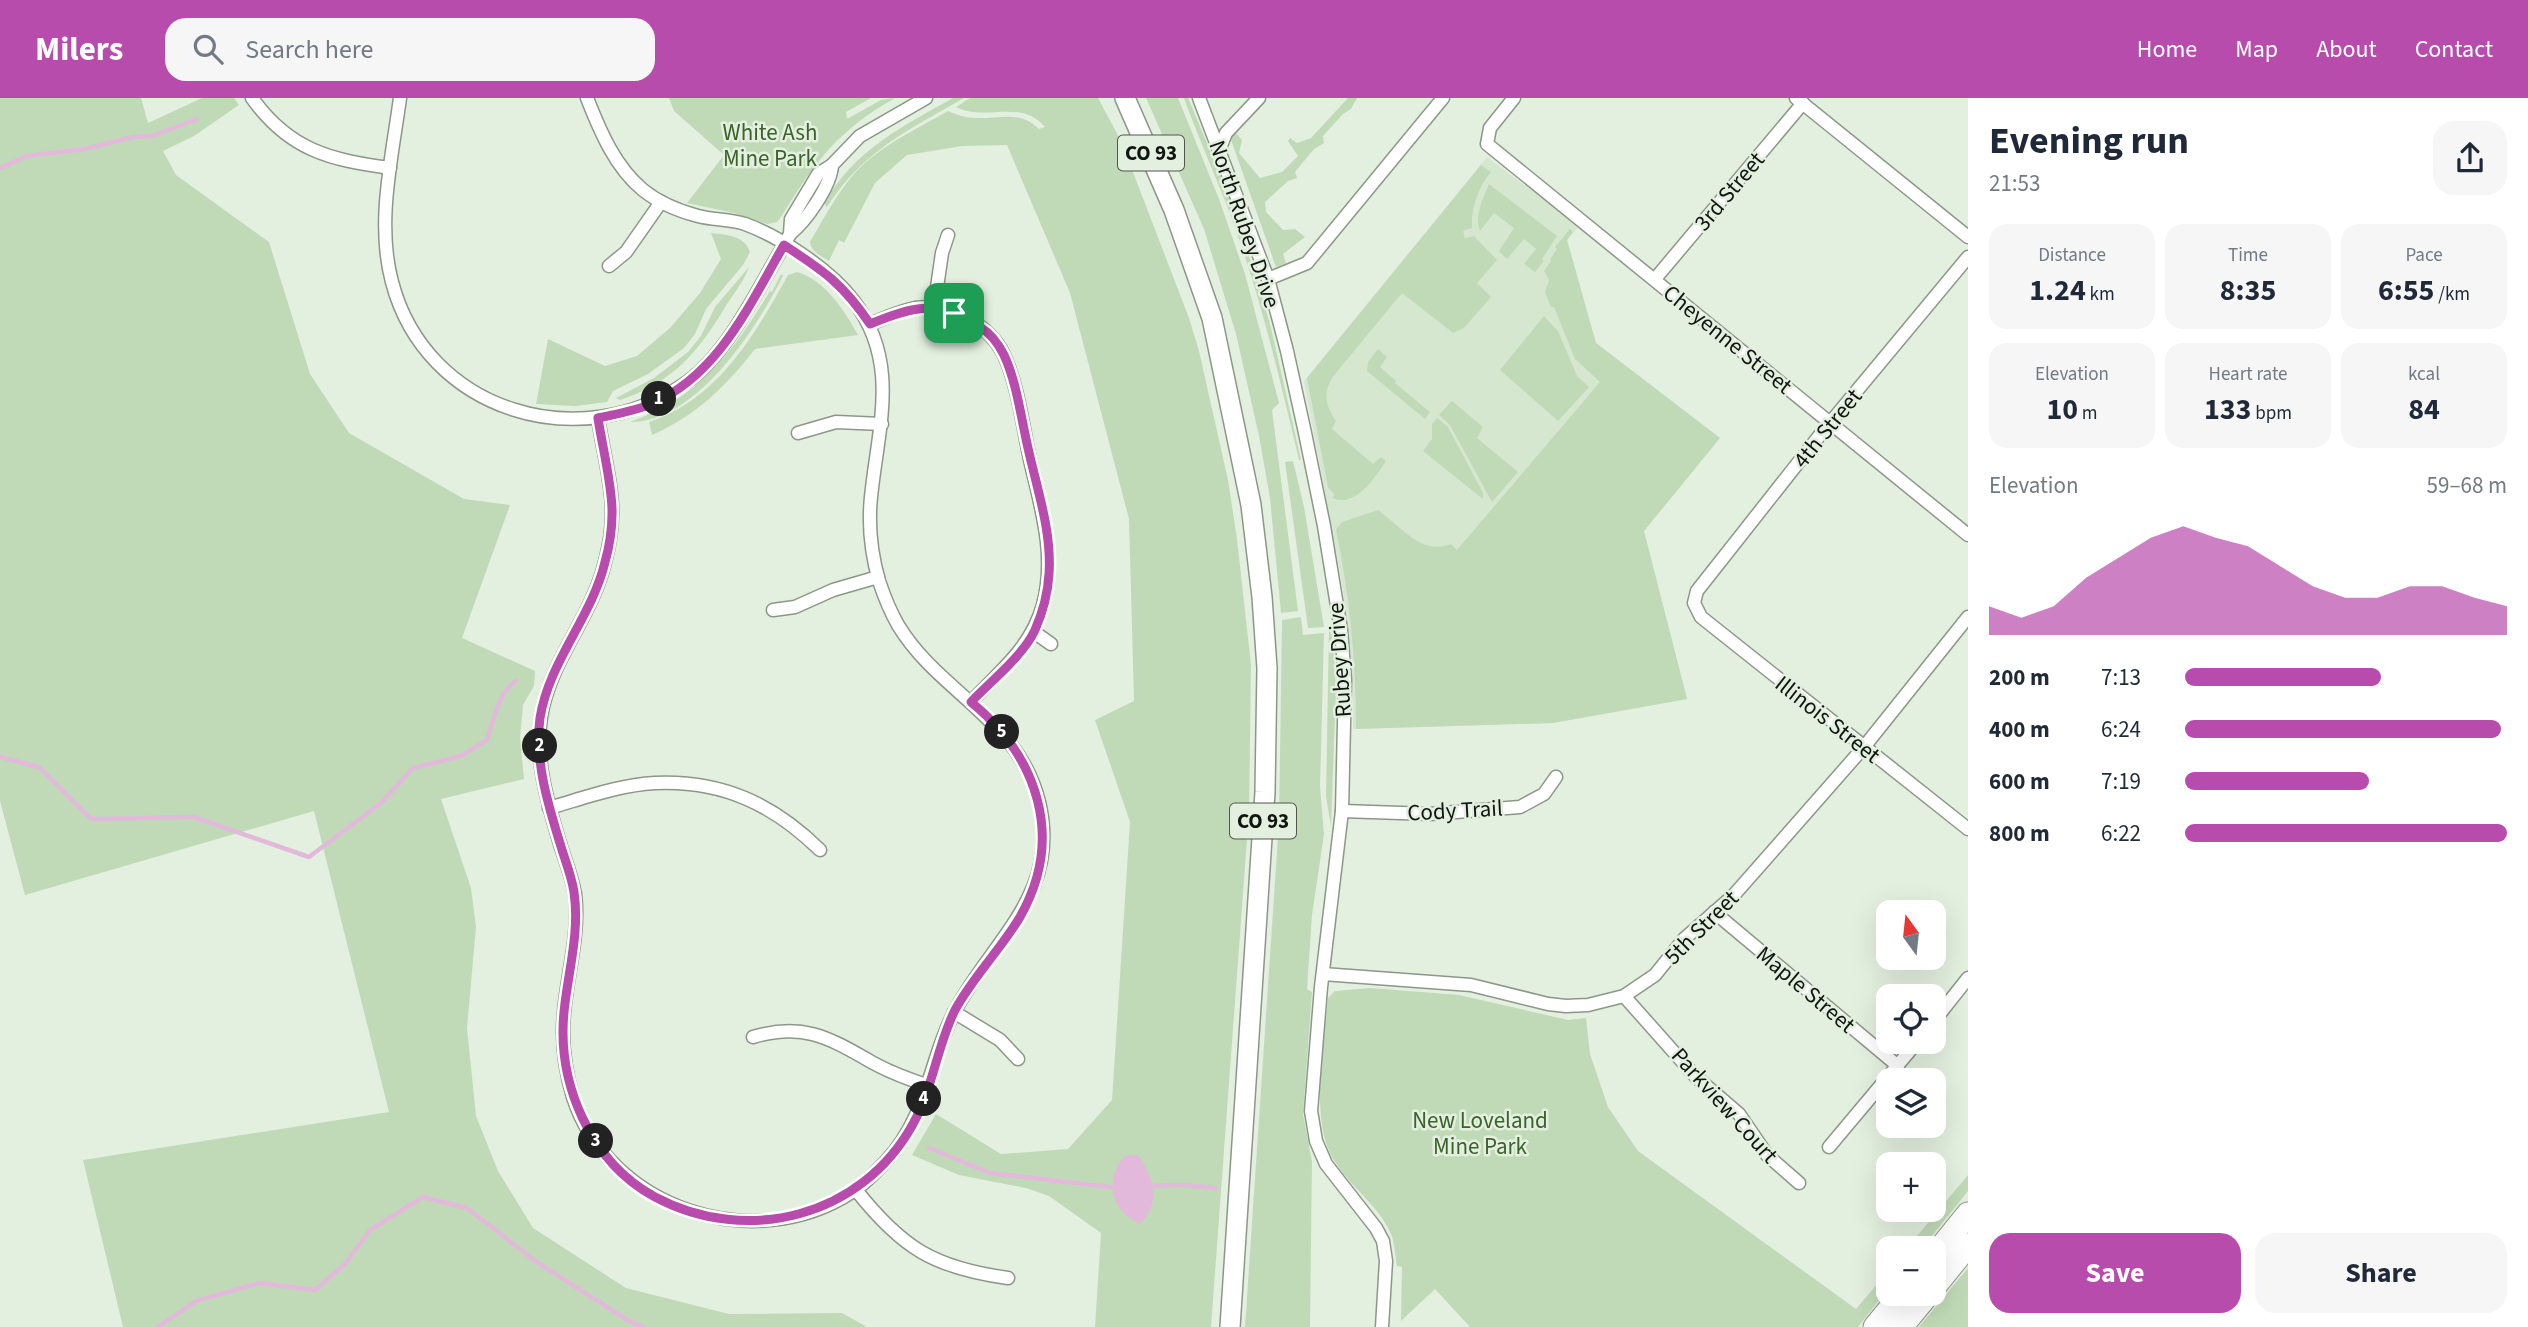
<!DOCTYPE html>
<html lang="en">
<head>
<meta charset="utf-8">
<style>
  body { margin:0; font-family:"Source Sans 3",sans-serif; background:#f6f6f7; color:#1f2937; height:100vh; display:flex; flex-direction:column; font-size:26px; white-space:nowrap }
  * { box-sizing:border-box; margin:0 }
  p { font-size:23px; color:#747a83 }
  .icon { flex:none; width:38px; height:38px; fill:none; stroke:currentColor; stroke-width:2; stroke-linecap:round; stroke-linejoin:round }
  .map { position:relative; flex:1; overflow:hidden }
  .sheet { display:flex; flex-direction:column; background:#fff; width:560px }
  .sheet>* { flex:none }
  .needle { width:46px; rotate:345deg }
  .controls { position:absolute; left:1876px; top:802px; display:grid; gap:14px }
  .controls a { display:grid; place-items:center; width:70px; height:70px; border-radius:14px; background:#fff; box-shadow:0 7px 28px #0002; font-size:35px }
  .pin { position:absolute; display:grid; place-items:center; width:60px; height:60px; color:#fff; margin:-30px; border-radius:14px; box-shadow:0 4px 10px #0006 }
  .km { position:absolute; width:35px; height:35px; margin:-18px; border-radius:50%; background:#222; color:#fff; font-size:19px; line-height:35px; text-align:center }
  .round { display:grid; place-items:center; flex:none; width:74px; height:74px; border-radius:21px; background:#f6f6f7 }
  .summary { display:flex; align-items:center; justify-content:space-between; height:119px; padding:0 21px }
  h1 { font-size:38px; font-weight:700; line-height:52px }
  .metrics { display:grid; grid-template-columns:repeat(3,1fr); gap:10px; height:119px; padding:7px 21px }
  .metrics div { display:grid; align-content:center; border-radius:18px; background:#f6f6f7; text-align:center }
  .metrics b { font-size:30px; font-weight:700 }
  .metrics small { font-size:19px; font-weight:400 }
  .metrics p { font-size:19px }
  .chart { height:196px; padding:14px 21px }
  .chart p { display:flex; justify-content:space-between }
  .chart svg { width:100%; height:126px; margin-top:7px; fill:#b84cac; opacity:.7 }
  .action { display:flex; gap:14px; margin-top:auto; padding:14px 21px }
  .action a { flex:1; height:80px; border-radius:21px; background:#b84cac; color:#fff; font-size:28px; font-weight:700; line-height:80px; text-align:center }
  .action a+a { background:#f6f6f7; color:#1f2937 }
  ul { padding:0 21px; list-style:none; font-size:23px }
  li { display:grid; grid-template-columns:112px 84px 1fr; align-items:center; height:52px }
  li i { height:18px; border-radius:9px; background:#b84cac }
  header { display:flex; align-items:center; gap:42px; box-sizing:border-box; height:98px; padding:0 35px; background:#b84cac; color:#fff }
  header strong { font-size:33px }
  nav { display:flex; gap:38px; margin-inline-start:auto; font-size:24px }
  .search { width:490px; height:63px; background:#f6f6f7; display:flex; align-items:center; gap:18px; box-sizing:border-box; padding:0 24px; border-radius:21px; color:#747a83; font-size:26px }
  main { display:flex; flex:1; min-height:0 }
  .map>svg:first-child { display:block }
</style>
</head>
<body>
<header>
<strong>Milers</strong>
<div class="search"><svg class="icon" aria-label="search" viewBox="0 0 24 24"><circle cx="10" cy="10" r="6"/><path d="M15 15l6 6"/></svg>Search here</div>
<nav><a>Home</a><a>Map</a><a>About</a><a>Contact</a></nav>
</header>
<main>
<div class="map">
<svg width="1968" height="1229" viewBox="0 0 1968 1229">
  <rect width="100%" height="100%" fill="#e3f0df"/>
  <!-- built -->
  <polygon fill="#d6e7d0" points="1487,59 1579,128 1567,142 1596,245 1720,340 1644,433 1687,601 1553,625 1353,631 1352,570 1343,491 1304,283"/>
  <!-- green -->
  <g fill="#c0dab7">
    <polygon points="0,0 141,0 148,25 202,0 234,0 239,7 194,38 163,53 176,77 269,144 310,276 349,335 464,401 510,407 462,540 535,573 534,588 523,607 520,640 524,681 441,701 471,790 476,829 467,930 476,1018 498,1073 533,1130 626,1190 729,1216 842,1215 867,1229 123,1229 83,1062 389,1014 314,713 25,797 0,703"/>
    <path d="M669 0H871L846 14 847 21 881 2 895 0C837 33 815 64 781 119L777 124 767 126 734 115 687 105 724 57 674 13Z"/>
    <path d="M953 0H964C907 33 864 52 827 109L824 105C857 50 900 30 953 0Z"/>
    <path d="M970 0H1098L1121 43 1189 220 1199 253 1228 382 1237 441 1251 567 1249 714 1211 1229H1095L1101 1135 1049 1098 1026 1090 959 1077 912 1057 936 1016 1001 1056 1068 1051 1112 1002 1130 724 1095 622 1134 603 1129 421 1070 195 1007 47 962 48 907 57 875 85 844 145 839 142 829 163C821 158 811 154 810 144 826 117 842 85 866 64 890 43 920 29 948 13 957 17 966 20 975 20 1000 21 1020 12 1039 31L1045 29C1020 0 986 24 956 9Z"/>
    <polygon points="1146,0 1178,0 1219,101 1245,176 1279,305 1272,312 1298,513 1281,515 1270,400 1259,338 1236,236 1204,131"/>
    <path d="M1184 0H1188L1225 88 1258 184 1271 230 1301 362H1299C1281 286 1263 209 1237 135 1221 89 1200 45 1184 0Z"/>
    <polygon points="1348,0 1357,0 1351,11 1343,16 1323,38 1324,45 1314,51 1295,74 1297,80 1288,83 1265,104 1266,114 1283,132 1295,131 1305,139 1283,156 1286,165 1276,169 1230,39 1236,35 1242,42 1239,55 1260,80 1282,74 1298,58 1288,43 1290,40 1297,45 1311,40"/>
    <path d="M1481 67 1491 74C1478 89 1471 111 1472 130L1463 133 1465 140 1474 138 1497 162 1477 185 1491 199 1464 230 1453 235 1402 195 1335 276C1323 292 1324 306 1336 323L1332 331 1373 366 1381 359 1386 363C1375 380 1355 410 1333 400L1334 396 1328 389 1307 280Z"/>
    <path d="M1489 86 1557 138 1542 161 1544 163 1535 174 1524 166 1536 151 1524 141 1507 161 1499 153 1514 130 1494 115 1480 133C1474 117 1483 101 1489 86Z"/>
    <path d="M1570 131 1573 134 1567 142 1596 245 1720 340 1644 433 1687 601 1553 625 1356 631C1356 564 1350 498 1336 432L1342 424 1378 412C1401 428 1421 458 1451 446L1457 452 1600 284 1575 261 1554 209H1551L1545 194 1549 182 1544 173 1551 163 1550 161 1557 151 1555 149Z"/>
    <path d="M711 135C727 137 744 137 750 154L743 167 706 211 695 236 684 250 648 276 613 293 607 304 575 308 536 306 548 241 605 268 637 258 670 230 700 195 721 161Z"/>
    <path d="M749 169C745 181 735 194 727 206 699 253 674 284 620 302L616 300 654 280 688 254 701 238 715 209Z"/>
    <path d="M797 174C825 182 845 213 858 237L755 251C727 287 696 318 652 337L649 324C717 302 755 237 788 177Z"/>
    <path d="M781 176 783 178C757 230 696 325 630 324 701 298 732 255 770 193L772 194Z"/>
    <polygon points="1544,218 1558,233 1577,278 1589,289 1558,323 1500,272"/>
    <polygon points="1378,251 1387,259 1380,269 1396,283 1395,285 1430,314 1425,321 1367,273 1368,264"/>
    <polygon points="1452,303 1483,329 1477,340 1518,374 1492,404 1450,327 1439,317"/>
    <polygon points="1437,320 1448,329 1483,395 1483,401 1423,353 1432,341 1432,326"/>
    <polygon points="1293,363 1304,409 1324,529 1308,530 1285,364"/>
    <polygon points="1301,519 1303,537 1324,535 1320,689 1324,736 1312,817 1307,891 1312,894 1303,1016 1312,1064 1310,1229 1245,1229 1279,724 1282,522"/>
    <polygon points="1329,530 1333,541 1336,591 1331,729 1326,698"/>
    <path d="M1370 890 1459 897 1568 922 1586 920 1590 956 1608 1009 1638 1053 1856 1211 1888 1173V1191L1858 1229H1470L1435 1191 1401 1223 1402 1169 1397 1168C1395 1158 1395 1146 1391 1136 1378 1105 1345 1086 1330 1055 1311 1015 1324 943 1328 900L1335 893Z"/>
    <polygon points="1968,1077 1968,1093 1922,1150 1907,1150"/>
    <polygon points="1968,1170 1968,1229 1919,1229"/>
  </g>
  <!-- water -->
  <path fill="#e2b9da" d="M1138 1057C1154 1081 1162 1103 1140 1126 1136 1123 1130 1121 1126 1117 1108 1102 1109 1073 1125 1058Z"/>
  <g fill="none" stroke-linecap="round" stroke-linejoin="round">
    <!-- stream -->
    <g stroke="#e2b9da" stroke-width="4.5">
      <polyline points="0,70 27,58 85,51 133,39 152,38 197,21"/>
      <path d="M0 659 39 669 91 721 194 719 309 759 381 705 413 670 461 658 487 642C492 626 500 591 516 583"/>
      <polyline points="929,1050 990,1075 1118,1090"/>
      <polyline points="1148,1088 1184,1087 1215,1090"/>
      <polyline points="158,1229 196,1203 259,1185 315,1192 345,1166 370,1132 423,1099 467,1110 538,1165 629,1223 643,1229"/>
    </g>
    <!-- minor casing -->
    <g stroke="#8c9788" stroke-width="15">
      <g id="minor">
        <path d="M252 0C289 52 330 62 390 70"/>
        <path d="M400 0C392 60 376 125 392 184 426 314 581 360 687 284 728 255 758 191 784 147L790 136 791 121 818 76 832 67 860 38 926 0"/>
        <path d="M587 0C600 33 615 69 643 92 658 104 679 113 698 118 713 122 730 121 745 126 781 139 830 172 853 202 901 264 878 329 871 399 868 428 871 455 879 483 884 498 890 513 898 527 938 594 1019 621 1039 704 1061 794 995 840 957 909 929 960 929 1016 887 1062 877 1073 865 1086 852 1094 754 1158 609 1111 573 999 565 972 561 944 564 915 567 876 580 836 575 796 572 780 566 764 561 749 549 709 534 662 541 619 550 562 592 519 605 464 609 449 612 431 612 416 613 389 602 348 598 320"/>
        <polyline points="1199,0 1268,181 1287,253 1305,335 1324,428 1341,532 1345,582 1342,713 1321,889 1311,1013 1316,1043 1326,1066 1376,1130 1383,1143 1386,1163 1382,1229"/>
        <polyline points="1514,0 1490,30 1487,46 1968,437"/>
        <polyline points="1796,0 1968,139"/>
        <polyline points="1220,50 1226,35 1259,0"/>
        <path d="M790 136C806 123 831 88 832 67"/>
        <polyline points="1968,159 1820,337 1697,493 1694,505 1701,519 1968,731"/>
        <polyline points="609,168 626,154 661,104"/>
        <polyline points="1268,181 1307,165 1443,0"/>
        <polyline points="1655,181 1803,5"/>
        <polyline points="934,210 942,155 948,137"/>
        <path d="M870 226C885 220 899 213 915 210 949 205 989 226 1004 257 1019 290 1023 331 1031 366 1042 413 1056 459 1043 507 1031 550 1000 573 971 604"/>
        <polyline points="798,335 836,324 882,326"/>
        <polyline points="773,512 795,509 833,492 878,479"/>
        <polyline points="1034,534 1051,546"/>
        <path d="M549 710C584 700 619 687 655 685 722 682 773 706 820 752"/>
        <polyline points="1342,713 1430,716 1520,709 1544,696 1556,679"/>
        <polyline points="1714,814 1898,968"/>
        <polyline points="1323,876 1471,887 1548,906 1566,908 1588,907 1624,898 1655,877 1684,841 1733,798 1864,649 1968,519"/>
        <polyline points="1624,898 1696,979 1739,1016 1767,1057 1799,1085"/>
        <polyline points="954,914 1000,942 1018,961"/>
        <polyline points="1934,923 1968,880"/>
        <path d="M753 939C806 923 832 942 877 967 894 976 911 982 929 988"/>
        <polyline points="1829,1049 1918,943"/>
        <path d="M856 1092C902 1150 934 1170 1008 1180"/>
      </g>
    </g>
    <!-- trunk casing -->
    <g stroke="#8c9788" stroke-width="22">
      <polyline id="trunk" points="1125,0 1174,112 1212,220 1251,407 1262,499 1267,570 1265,694 1230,1229"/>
    </g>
    <!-- motorway casing -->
    <g stroke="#8c9788" stroke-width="25">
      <g id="motorway">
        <polyline points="1934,1158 1968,1116"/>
        <polyline points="1934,1189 1968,1147"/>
        <polyline points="1875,1229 1903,1195"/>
        <polyline points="1901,1229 1929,1195"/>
      </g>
    </g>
    <!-- minor -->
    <use href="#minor" stroke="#fff" stroke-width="12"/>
    <!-- trunk -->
    <use href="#trunk" stroke="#fff" stroke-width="19"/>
    <!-- motorway -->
    <use href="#motorway" stroke="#fff" stroke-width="23"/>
  </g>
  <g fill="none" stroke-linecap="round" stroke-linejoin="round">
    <!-- route casing -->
    <g stroke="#fff" stroke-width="14">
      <path id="route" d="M784 147C824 173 843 186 870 226 911 209 941 200 980 229 990 235 999 247 1004 257 1017 285 1021 320 1028 350 1037 391 1052 434 1049 476 1048 494 1042 516 1035 532 1023 558 990 584 971 604 1038 659 1065 740 1020 819 1001 851 973 879 955 912 937 948 933 990 913 1026 862 1119 747 1148 655 1099 590 1064 557 985 564 914 568 874 580 834 574 794 572 781 567 767 563 755 550 713 534 665 540 620 549 563 592 519 605 464 609 450 612 431 612 416 613 390 602 348 598 320 615 316 635 313 651 306 718 278 750 206 784 147Z"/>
    </g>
    <!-- route -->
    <use href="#route" stroke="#b84cac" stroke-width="9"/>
  </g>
  <g text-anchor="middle" stroke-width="5" stroke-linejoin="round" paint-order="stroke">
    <!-- shield labels -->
    <g fill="#e3f0df" stroke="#50574e" stroke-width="2">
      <rect x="1118" y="37.5" width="66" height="35" rx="5"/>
      <rect x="1230" y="705.5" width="66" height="35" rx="5"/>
    </g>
    <g font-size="21" font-weight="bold" fill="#111510">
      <text x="1151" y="62">CO 93</text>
      <text x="1263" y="730">CO 93</text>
    </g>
    <!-- park labels -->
    <g font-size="23" fill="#3c632c" stroke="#e3f0df">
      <text x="770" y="42">White Ash<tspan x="770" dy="26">Mine Park</tspan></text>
      <text x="1480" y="1030">New Loveland<tspan x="1480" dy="26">Mine Park</tspan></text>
    </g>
    <!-- street labels -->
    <g font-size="23" fill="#111510" stroke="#e3f0df">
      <text transform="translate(1729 93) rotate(-50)" y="8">3rd Street</text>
      <text transform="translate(1245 126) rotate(71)" y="8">North Rubey Drive</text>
      <text transform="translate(1728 241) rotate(39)" y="8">Cheyenne Street</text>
      <text transform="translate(1827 330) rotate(-51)" y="8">4th Street</text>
      <text transform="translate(1339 562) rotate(-94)" y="8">Rubey Drive</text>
      <text transform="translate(1828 621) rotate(38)" y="8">Illinois Street</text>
      <text transform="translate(1455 712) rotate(-3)" y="8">Cody Trail</text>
      <text transform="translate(1701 829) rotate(-45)" y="8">5th Street</text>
      <text transform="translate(1806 891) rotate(40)" y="8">Maple Street</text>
      <text transform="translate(1725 1007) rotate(48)" y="8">Parkview Court</text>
    </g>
  </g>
</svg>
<div class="controls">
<a><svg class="needle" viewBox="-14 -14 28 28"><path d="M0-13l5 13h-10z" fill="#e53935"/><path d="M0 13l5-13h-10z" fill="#747a83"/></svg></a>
<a><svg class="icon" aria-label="locate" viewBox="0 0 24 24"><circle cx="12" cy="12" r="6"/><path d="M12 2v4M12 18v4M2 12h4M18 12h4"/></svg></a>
<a><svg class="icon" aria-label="layers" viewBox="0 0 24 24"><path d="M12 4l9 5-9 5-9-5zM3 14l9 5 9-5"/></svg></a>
<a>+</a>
<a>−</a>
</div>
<div class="pin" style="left:954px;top:215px;background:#1e9e55"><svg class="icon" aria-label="arrive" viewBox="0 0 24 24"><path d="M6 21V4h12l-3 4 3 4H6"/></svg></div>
<b class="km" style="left:659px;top:301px">1</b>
<b class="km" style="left:540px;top:648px">2</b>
<b class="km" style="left:596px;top:1043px">3</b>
<b class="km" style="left:924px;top:1001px">4</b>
<b class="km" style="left:1002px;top:634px">5</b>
</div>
<section class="sheet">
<div class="summary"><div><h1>Evening run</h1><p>21:53</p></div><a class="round"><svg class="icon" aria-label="share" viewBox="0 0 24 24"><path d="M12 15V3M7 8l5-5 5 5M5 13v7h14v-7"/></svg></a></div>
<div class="metrics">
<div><p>Distance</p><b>1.24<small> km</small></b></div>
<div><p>Time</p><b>8:35</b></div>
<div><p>Pace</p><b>6:55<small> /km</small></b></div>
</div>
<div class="metrics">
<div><p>Elevation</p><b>10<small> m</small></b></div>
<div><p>Heart rate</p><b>133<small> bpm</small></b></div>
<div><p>kcal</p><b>84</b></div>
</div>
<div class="chart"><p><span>Elevation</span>59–68 m</p>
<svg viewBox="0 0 160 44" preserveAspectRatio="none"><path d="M0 44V34L10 38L20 34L30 24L40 17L50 10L60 6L70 10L80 13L90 20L100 27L110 31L120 31L130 27L140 27L150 31L160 34V44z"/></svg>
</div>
<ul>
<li><b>200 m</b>7:13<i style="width:61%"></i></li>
<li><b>400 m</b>6:24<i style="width:98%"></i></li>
<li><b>600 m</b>7:19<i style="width:57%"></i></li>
<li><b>800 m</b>6:22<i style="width:100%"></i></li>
</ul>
<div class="action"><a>Save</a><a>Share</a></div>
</section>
</main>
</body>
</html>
